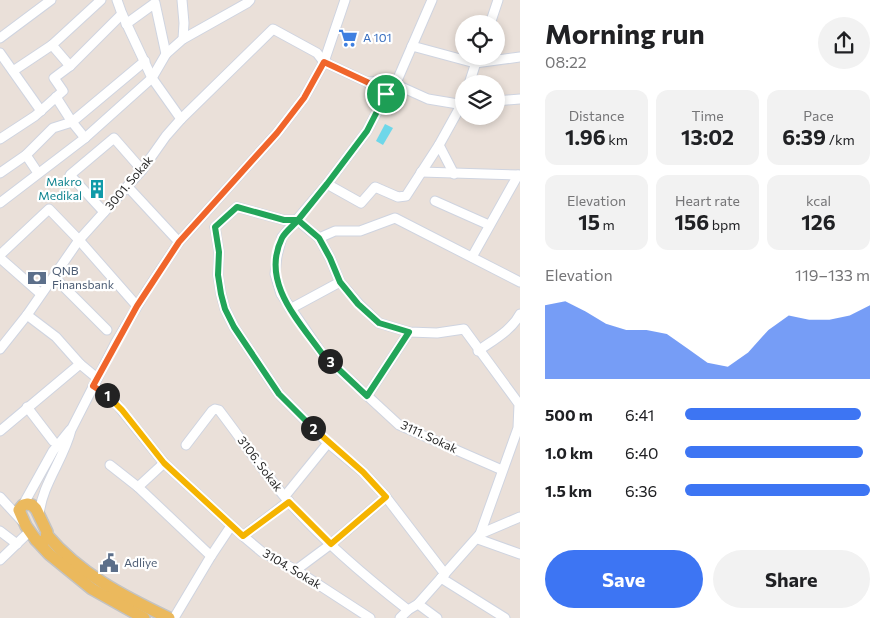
<!DOCTYPE html>
<html lang="en">
<head>
<meta charset="utf-8">
<style>
  body { margin:0; font-family:Commissioner,sans-serif; background:#f2f2f2; color:#202124; height:100vh; display:flex; flex-direction:column; font-size:19px; white-space:nowrap }
  * { box-sizing:border-box; margin:0 }
  p { font-size:16px; color:#757577 }
  .icon { flex:none; width:28px; height:28px; fill:none; stroke:currentColor; stroke-width:2; stroke-linecap:round; stroke-linejoin:round }
  .map { position:relative; flex:1; overflow:hidden }
  .drawer { display:flex; flex-direction:column; background:#fff; width:375px }
  .drawer>* { flex:none }
  .buttons { position:absolute; left:455px; top:15px; display:grid; gap:10px }
  .buttons a { display:grid; place-items:center; width:50px; height:50px; border-radius:50%; background:#fff; box-shadow:0 2px 8px #0003; font-size:25px }
  .pin { position:absolute; display:grid; place-items:center; width:42px; height:42px; color:#fff; margin:-21px; border:2px solid #fff; border-radius:50%; box-shadow:0 1px 5px #0007 }
  .km { position:absolute; width:25px; height:25px; margin:-12px; border-radius:50%; background:#222; color:#fff; font-size:14px; line-height:25px; text-align:center }
  .round { display:grid; place-items:center; flex:none; width:52px; height:52px; border-radius:26px; background:#f2f2f2 }
  .overview { display:flex; align-items:center; justify-content:space-between; height:85px; padding:0 25px }
  h1 { font-size:28px; font-weight:700; line-height:38px }
  .metrics { display:grid; grid-template-columns:repeat(3,1fr); gap:8px; height:85px; padding:5px 25px }
  .metrics div { display:grid; align-content:center; border-radius:12px; background:#f2f2f2; text-align:center }
  .metrics b { font-size:21px; font-weight:700 }
  .metrics small { font-size:14px; font-weight:400 }
  .metrics p { font-size:14px }
  .chart { height:140px; padding:10px 25px }
  .chart p { display:flex; justify-content:space-between }
  .chart svg { width:100%; height:90px; margin-top:5px; fill:#3d75f3; opacity:.7 }
  .button { display:flex; gap:10px; margin-top:auto; padding:10px 25px }
  .button a { flex:1; height:58px; border-radius:30px; background:#3d75f3; color:#fff; font-size:20px; font-weight:700; line-height:58px; text-align:center }
  .button a+a { background:#f2f2f2; color:#202124 }
  ul { padding:0 25px; list-style:none; font-size:16px }
  li { display:grid; grid-template-columns:80px 60px 1fr; align-items:center; height:38px }
  li i { height:12px; border-radius:6px; background:#3d75f3 }
  main { display:flex; flex:1; min-height:0 }
  .map>svg:first-child { display:block }
</style>
</head>
<body>
<main>
<div class="map">
<svg width="520" height="618" viewBox="0 0 520 618">
  <rect width="100%" height="100%" fill="#eae0d9"/>
  <!-- water -->
  <polygon fill="#6ed7e9" points="385,124 393,128 383,145 376,141"/>
  <g fill="none" stroke-linecap="round" stroke-linejoin="round">
    <!-- minor casing -->
    <g stroke="#cfd4e0" stroke-width="11">
      <g id="minor">
        <polyline points="117,0 122,14 152,78 181,119"/>
        <polyline points="182,0 184,23 183,39"/>
        <polyline points="126,24 155,3 166,54"/>
        <polyline points="490,24 498,0"/>
        <polyline points="0,38 51,0"/>
        <polyline points="52,45 70,66"/>
        <polyline points="412,46 475,63 520,57"/>
        <polyline points="0,53 41,111"/>
        <polyline points="13,71 52,45 101,0"/>
        <polyline points="368,83 386,94 367,131 327,184 282,237 277,256 275,274 281,294 323,355 399,425 502,470"/>
        <polyline points="469,84 478,56"/>
        <polyline points="393,86 396,83 432,0"/>
        <polyline points="56,97 72,122 85,138"/>
        <polyline points="496,101 520,99"/>
        <polyline points="0,139 35,116 63,91 54,78 70,66 122,14"/>
        <polyline points="439,145 464,100"/>
        <polyline points="26,155 38,173"/>
        <polyline points="421,172 520,175"/>
        <polyline points="0,173 26,155 53,128 72,122 145,61"/>
        <polyline points="327,184 361,203 375,187 398,197 406,196 439,145 454,174"/>
        <polyline points="128,187 179,242"/>
        <polyline points="435,201 489,225"/>
        <polyline points="0,203 85,138 152,78 166,54 183,39 247,3 250,0"/>
        <polyline points="104,212 70,175 114,138 142,170"/>
        <polyline points="215,227 237,207 284,220 297,220 319,238 330,258 340,282 359,304 379,323 409,332 437,333 464,329 519,404 518,428 480,534"/>
        <polyline points="215,227 219,252 218,275 221,294 225,309 234,327 279,394 328,443 363,472 386,497 445,574"/>
        <polyline points="319,238 335,231 360,231 395,218 520,282"/>
        <polyline points="0,255 49,209 79,240 137,306"/>
        <polyline points="472,257 518,175"/>
        <polyline points="0,258 41,294"/>
        <polyline points="54,277 107,330"/>
        <polyline points="290,309 340,282"/>
        <polyline points="27,315 56,337 80,364 97,378"/>
        <polyline points="0,349 27,315 79,240 142,170 166,136 181,119 273,29 317,53 324,62 367,82 388,81 428,99 464,105"/>
        <path d="M478 351C493 340 511 331 520 314"/>
        <polyline points="93,386 115,402 164,463 243,536 262,552 296,570 370,618"/>
        <polyline points="367,396 409,332"/>
        <polyline points="27,407 53,441"/>
        <polyline points="0,431 80,364"/>
        <path d="M186 445 212 411 215 409 219 410C242 440 264 473 289 502 323 541 367 578 408 610"/>
        <polyline points="110,465 138,487 211,556"/>
        <polyline points="138,487 164,463"/>
        <polyline points="285,496 328,443"/>
        <polyline points="0,497 22,521"/>
        <polyline points="23,505 53,451 70,430"/>
        <path d="M39 515C42 484 64 459 71 430L116 342 147 290 179 242 277 133 304 98 324 62 345 0"/>
        <polyline points="0,531 17,544"/>
        <polyline points="243,536 289,501"/>
        <polyline points="478,539 520,554"/>
        <polyline points="0,560 29,532"/>
        <polyline points="296,570 331,544 386,497"/>
        <polyline points="441,578 505,618"/>
        <polyline points="418,604 437,618"/>
        <polyline points="174,618 211,556 231,526"/>
        <polyline points="400,618 408,610 418,604 480,534 520,517"/>
      </g>
    </g>
    <!-- major casing -->
    <g stroke="#c3c3c3" stroke-width="14">
      <g id="major">
        <polygon points="27,504 32,505 36,509 47,532 46,538 44,541 40,542 36,540 26,526 19,510 23,505"/>
        <path d="M47 535C80 574 123 596 169 618"/>
        <polyline points="36,540 49,554 92,589 144,618"/>
      </g>
    </g>
    <!-- minor -->
    <use href="#minor" stroke="#fff" stroke-width="9"/>
    <!-- major -->
    <use href="#major" stroke="#ebb95d" stroke-width="11"/>
  </g>
  <g fill="none" stroke-linecap="round" stroke-linejoin="round">
    <!-- split-1 casing -->
    <g stroke="#fff" stroke-width="10">
      <polyline id="split-1" points="107,395 93,386 137,306 179,242 277,133 304,98 324,62 367,82 386,94"/>
    </g>
    <!-- split-2 casing -->
    <g stroke="#fff" stroke-width="10">
      <polyline id="split-2" points="107,395 122,410 164,463 243,536 289,502 331,544 386,497 363,472 313,428"/>
    </g>
    <!-- split-3 casing -->
    <g stroke="#fff" stroke-width="10">
      <path id="split-3" d="M313 428 279 394 234 327 225 309 221 294 218 275 219 252 215 227 237 207 284 220H298C293 226 285 232 282 238 260 282 299 321 323 355L330 361"/>
    </g>
    <!-- split-4 casing -->
    <g stroke="#fff" stroke-width="10">
      <polyline id="split-4" points="330,361 367,396 409,332 379,323 358,304 340,282 330,258 319,238 298,220 327,184 367,131 386,94"/>
    </g>
    <!-- split-1 -->
    <use href="#split-1" stroke="#f0652b" stroke-width="6"/>
    <!-- split-2 -->
    <use href="#split-2" stroke="#f5b400" stroke-width="6"/>
    <!-- split-3 -->
    <use href="#split-3" stroke="#22a559" stroke-width="6"/>
    <!-- split-4 -->
    <use href="#split-4" stroke="#22a559" stroke-width="6"/>
  </g>
  <!-- icons -->
  <defs>
    <g id="supermarket-bare" transform="scale(1.5)"><path d="M-6-5.5h2.5l.6 2H6L4.5 2H-2.5L-4.4-4H-6ZM-1.5 3.2a1.3 1.3 0 1 0 .1 0ZM3 3.2a1.3 1.3 0 1 0 .1 0Z" fill="#3f7fe0" stroke="#fff" stroke-width="2.5" paint-order="stroke"/></g>
    <g id="building-bare" transform="scale(1.5)"><path d="M-4-6H4V6H1V3H-1V6H-4ZM-2.5-4.3h1.7v1.8h-1.7ZM.8-4.3h1.7v1.8H.8ZM-2.5-1h1.7V.8h-1.7ZM.8-1h1.7V.8H.8Z" fill="#0f9aa8" stroke="#fff" stroke-width="2.5" paint-order="stroke"/></g>
    <g id="bank-bare" transform="scale(1.5)"><path d="M-6-4H6V4H-6ZM0-2.3a2.3 2.3 0 1 0 0 4.6a2.3 2.3 0 1 0 0-4.6Z" fill="#5c6f8a" stroke="#fff" stroke-width="2.5" paint-order="stroke"/></g>
    <g id="civic-bare" transform="scale(1.5)"><path d="M-.6-6.5H3V-4.5H.6V-3L4-1V1h2V6H-6V1h2V-1L-.6-3ZM-1.2 2.5V6h2.4V2.5Z" fill="#5c6f8a" stroke="#fff" stroke-width="2.5" paint-order="stroke"/></g>
  </defs>
  <g fill-rule="evenodd">
    <use href="#supermarket-bare" x="348" y="38"/>
    <use href="#building-bare" x="97" y="189"/>
    <use href="#bank-bare" x="37" y="278"/>
    <use href="#civic-bare" x="109" y="563"/>
  </g>
  <g text-anchor="middle" stroke-width="4.5" stroke-linejoin="round" paint-order="stroke">
    <!-- shop labels -->
    <g font-size="12" fill="#366cbe" stroke="#fff" text-anchor="start">
      <text x="363" y="42">A 101</text>
    </g>
    <!-- culture labels -->
    <g font-size="12" fill="#0d838f" stroke="#fff" text-anchor="end">
      <text x="82" y="186">Makro<tspan x="82" dy="14">Medikal</tspan></text>
    </g>
    <!-- street labels -->
    <g font-size="12" fill="#272727" stroke="#fff">
      <text transform="translate(129 183) rotate(-50)" y="4">3001. Sokak</text>
      <text transform="translate(429 437) rotate(25)" y="4">3111. Sokak</text>
      <text transform="translate(260 464) rotate(53)" y="4">3106. Sokak</text>
      <text transform="translate(292 569) rotate(31)" y="4">3104. Sokak</text>
    </g>
    <!-- service labels -->
    <g font-size="12" fill="#4e5e75" stroke="#fff" text-anchor="start">
      <text x="52" y="275">QNB<tspan x="52" dy="14">Finansbank</tspan></text>
      <text x="124" y="567">Adliye</text>
    </g>
  </g>
</svg>
<div class="buttons">
<a><svg class="icon" aria-label="locate" viewBox="0 0 24 24"><circle cx="12" cy="12" r="6"/><path d="M12 2v4M12 18v4M2 12h4M18 12h4"/></svg></a>
<a><svg class="icon" aria-label="layers" viewBox="0 0 24 24"><path d="M12 4l9 5-9 5-9-5zM3 14l9 5 9-5"/></svg></a>
</div>
<div class="pin" style="left:386px;top:94px;background:#1e9e55"><svg class="icon" aria-label="arrive" viewBox="0 0 24 24"><path d="M6 21V4h12l-3 4 3 4H6"/></svg></div>
<b class="km" style="left:107px;top:395px">1</b>
<b class="km" style="left:313px;top:428px">2</b>
<b class="km" style="left:330px;top:361px">3</b>
</div>
<section class="drawer">
<div class="overview"><div><h1>Morning run</h1><p>08:22</p></div><a class="round"><svg class="icon" aria-label="share" viewBox="0 0 24 24"><path d="M12 15V3M7 8l5-5 5 5M5 13v7h14v-7"/></svg></a></div>
<div class="metrics">
<div><p>Distance</p><b>1.96<small> km</small></b></div>
<div><p>Time</p><b>13:02</b></div>
<div><p>Pace</p><b>6:39<small> /km</small></b></div>
</div>
<div class="metrics">
<div><p>Elevation</p><b>15<small> m</small></b></div>
<div><p>Heart rate</p><b>156<small> bpm</small></b></div>
<div><p>kcal</p><b>126</b></div>
</div>
<div class="chart"><p><span>Elevation</span>119–133 m</p>
<svg viewBox="0 0 160 44" preserveAspectRatio="none"><path d="M0 44V8L10 6L20 11L30 17L40 20L50 20L60 22L70 29L80 36L90 38L100 31L110 20L120 13L130 15L140 15L150 13L160 8V44z"/></svg>
</div>
<ul>
<li><b>500 m</b>6:41<i style="width:95%"></i></li>
<li><b>1.0 km</b>6:40<i style="width:96%"></i></li>
<li><b>1.5 km</b>6:36<i style="width:100%"></i></li>
</ul>
<div class="button"><a>Save</a><a>Share</a></div>
</section>
</main>
</body>
</html>
